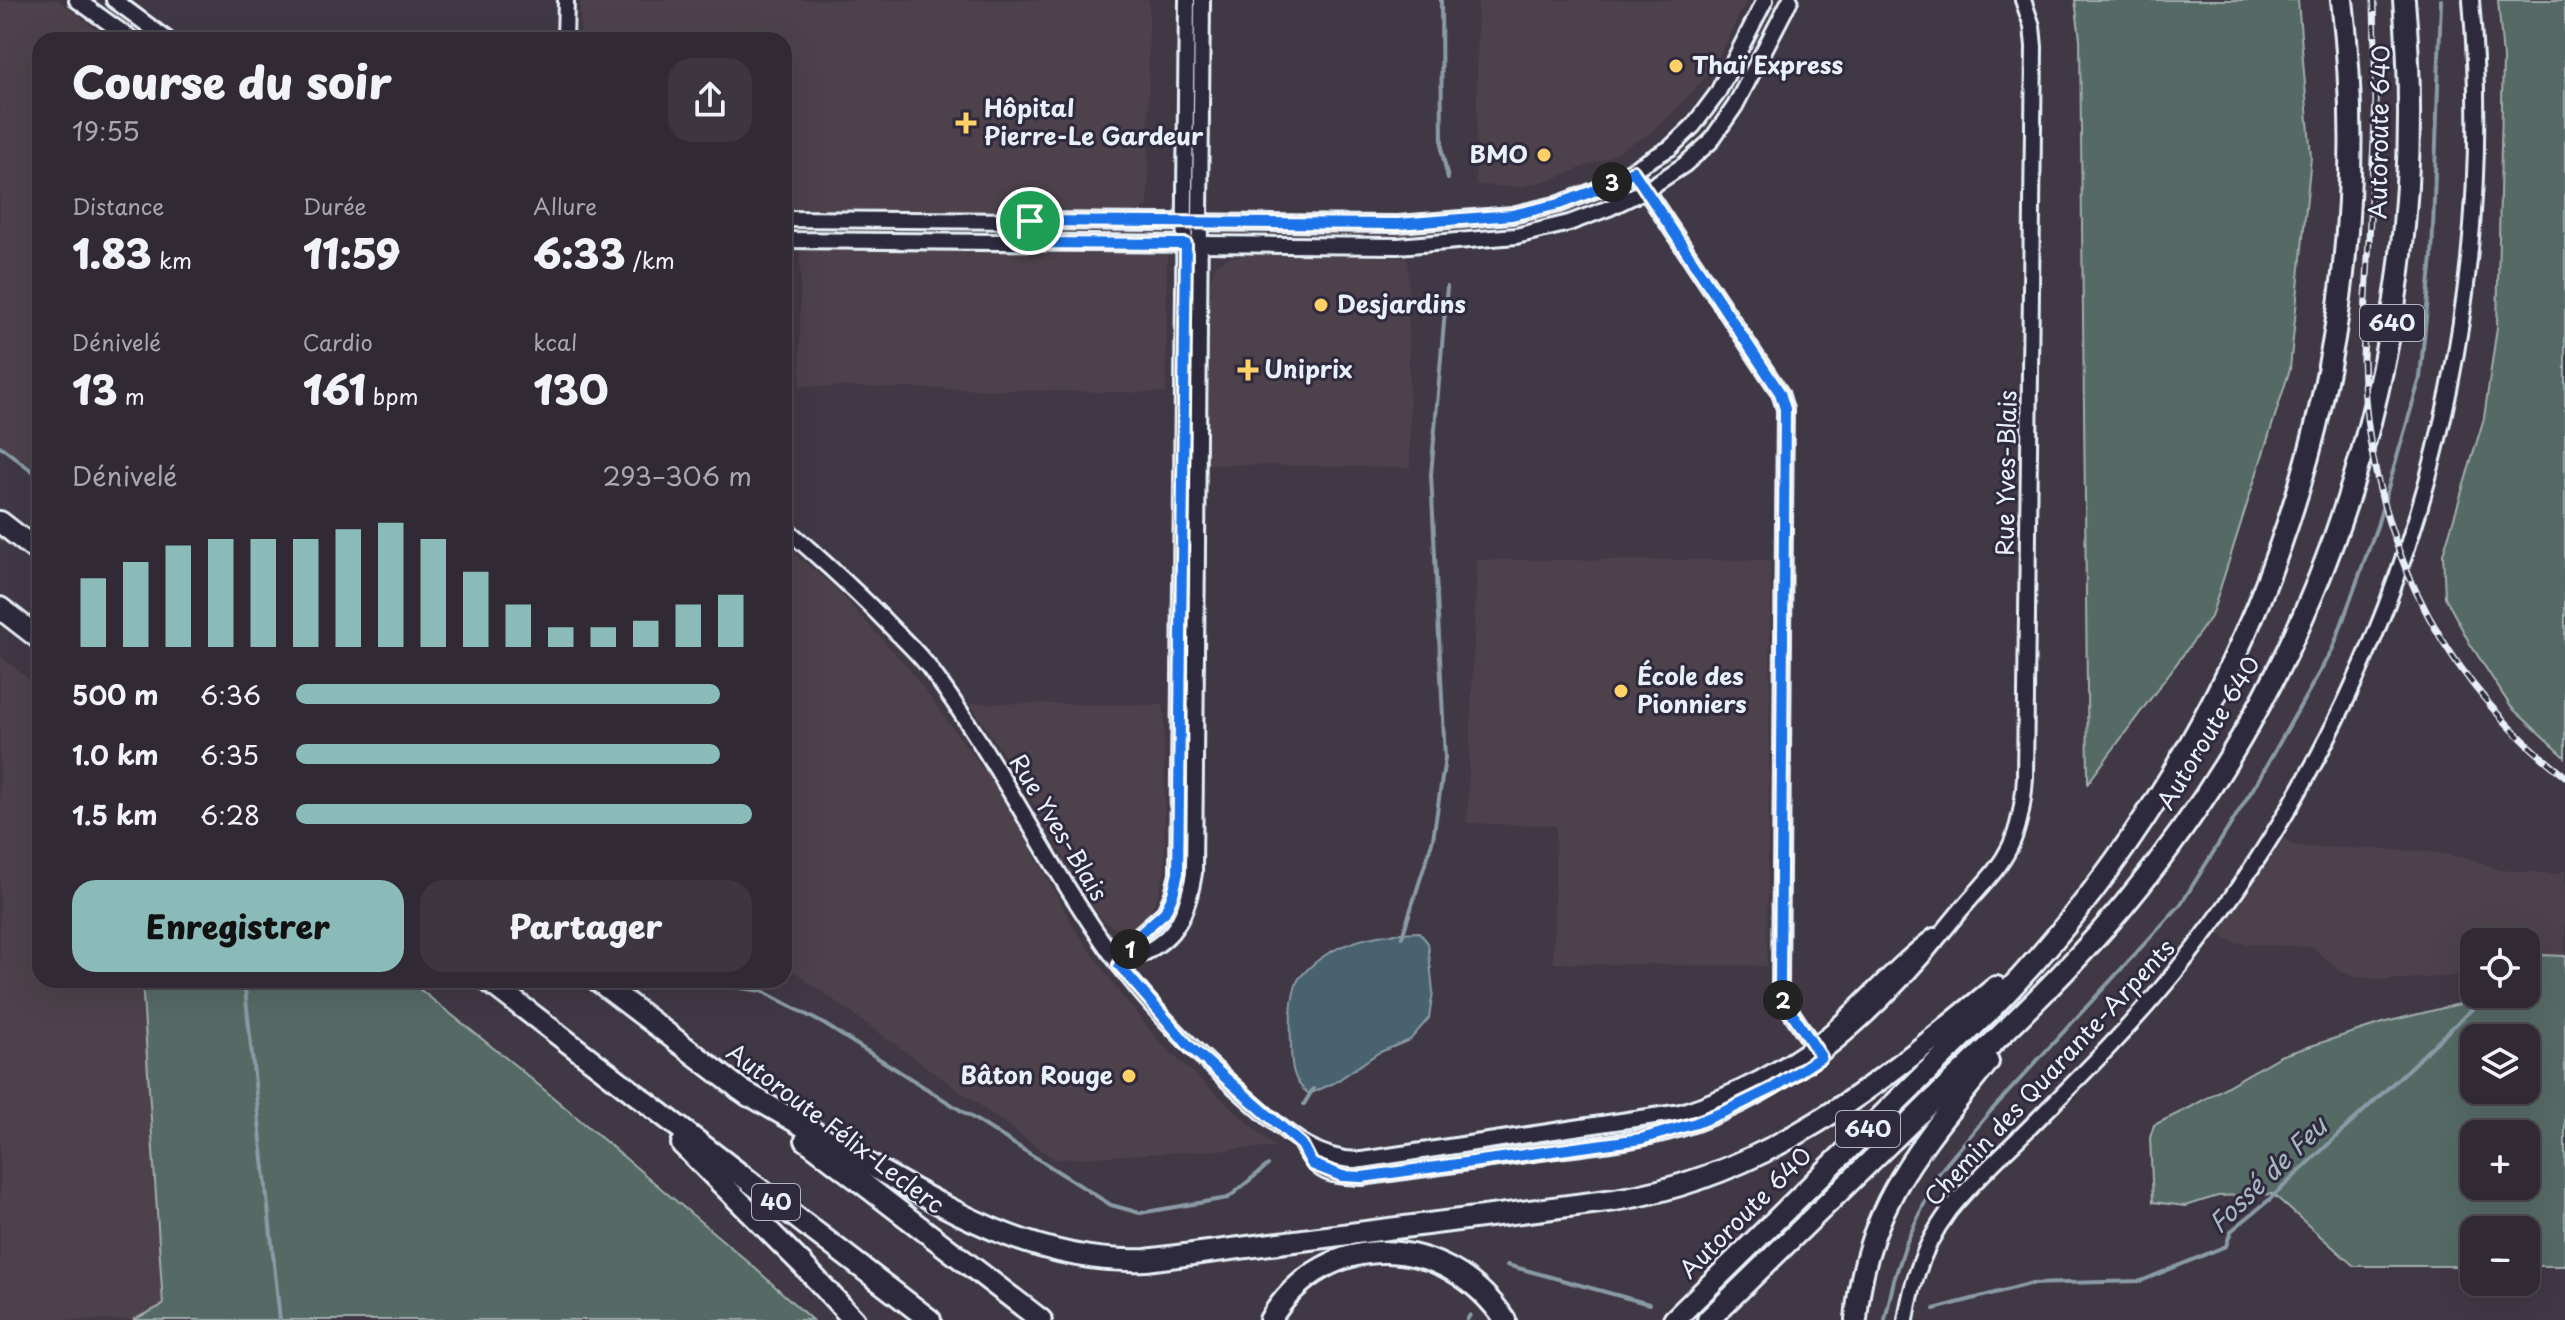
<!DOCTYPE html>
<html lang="fr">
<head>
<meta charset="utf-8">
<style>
  body { margin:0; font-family:"Playpen Sans",sans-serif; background:#3d3640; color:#f1f3f6; height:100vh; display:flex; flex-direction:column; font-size:30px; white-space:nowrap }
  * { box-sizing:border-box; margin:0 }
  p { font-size:26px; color:#a8a7ac }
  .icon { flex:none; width:44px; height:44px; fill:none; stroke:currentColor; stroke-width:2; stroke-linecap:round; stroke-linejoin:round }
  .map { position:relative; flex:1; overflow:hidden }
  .sheet { position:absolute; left:32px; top:32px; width:760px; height:956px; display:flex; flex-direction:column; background:#312a34; border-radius:24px; box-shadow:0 8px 32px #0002,0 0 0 2px #4c464f }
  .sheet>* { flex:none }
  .controls { position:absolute; left:2460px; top:928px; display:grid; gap:16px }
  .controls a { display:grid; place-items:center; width:80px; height:80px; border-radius:16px; background:#312a34; box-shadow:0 8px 32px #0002,0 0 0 2px #4c464f; font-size:40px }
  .pin { position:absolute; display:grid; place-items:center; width:68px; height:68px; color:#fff; margin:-34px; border:4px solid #fff; border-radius:50%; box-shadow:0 2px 8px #0007 }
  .km { position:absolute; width:40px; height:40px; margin:-20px; border-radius:50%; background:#222; color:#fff; font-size:22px; line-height:40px; text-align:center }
  .round { display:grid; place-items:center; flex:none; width:84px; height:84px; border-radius:24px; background:#3d3640 }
  .headline { display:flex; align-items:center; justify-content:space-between; height:136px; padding:0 40px }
  h1 { font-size:44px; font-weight:800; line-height:60px }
  .metrics { display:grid; grid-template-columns:repeat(3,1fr); gap:12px; height:136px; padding:8px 40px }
  .metrics div { display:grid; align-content:center }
  .metrics b { font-size:40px; font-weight:800 }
  .metrics small { font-size:22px; font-weight:400 }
  .metrics p { font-size:22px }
  .chart { height:224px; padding:16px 40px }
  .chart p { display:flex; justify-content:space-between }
  .chart svg { width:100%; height:144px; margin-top:8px; stroke:#8bbbb9; stroke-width:6 }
  .action { display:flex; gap:16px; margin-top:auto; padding:16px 40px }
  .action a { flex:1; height:92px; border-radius:24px; background:#8bbbb9; color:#111; font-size:32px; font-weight:800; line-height:92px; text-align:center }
  .action a+a { background:#3d3640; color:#f1f3f6 }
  ul { padding:0 40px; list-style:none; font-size:26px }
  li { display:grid; grid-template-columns:128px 96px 1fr; align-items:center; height:60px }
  li i { height:20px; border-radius:10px; background:#8bbbb9 }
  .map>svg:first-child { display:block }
</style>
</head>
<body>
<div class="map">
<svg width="2565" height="1320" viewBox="0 0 2565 1320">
  <rect width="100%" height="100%" fill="#413845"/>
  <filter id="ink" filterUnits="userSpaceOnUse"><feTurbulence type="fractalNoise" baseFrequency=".0125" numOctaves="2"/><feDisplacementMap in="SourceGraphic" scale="16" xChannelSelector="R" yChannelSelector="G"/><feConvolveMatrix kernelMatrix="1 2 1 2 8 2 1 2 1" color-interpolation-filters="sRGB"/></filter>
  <g filter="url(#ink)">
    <!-- built -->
    <g fill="#4e424b">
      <polygon points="0,0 58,0 110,40 40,40 40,472 0,444"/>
      <polygon points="580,0 1149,0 1148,206 1136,212 1123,214 784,208 784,40 580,40"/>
      <polygon points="1478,0 1747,0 1713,69 1672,114 1650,133 1607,158 1553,179 1520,187 1476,185"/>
      <polygon points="800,250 1167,254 1166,393 800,386"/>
      <polygon points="1250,254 1408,258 1410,468 1204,464 1211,279 1215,266 1228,258"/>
      <polygon points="784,545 833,586 905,664 998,789 1075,929 1122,996 1164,1047 1275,1147 1054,1159 784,964"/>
      <polygon points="1477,560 1771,560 1767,966 1553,963 1556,826 1467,823"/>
      <polygon points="0,656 40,688 40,980 142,980 163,1305 133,1320 0,1320"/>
      <polygon points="970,703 1164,705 1165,871 1157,898 1149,914 1138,925 1123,930 1113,927 1103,920 1083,892 1022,783"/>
      <polygon points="2285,837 2293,846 2420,851 2468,858 2499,870 2557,874 2565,870 2565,956 2526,955 2526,942 2474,942 2474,969 2463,976 2381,980 2353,976 2340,971 2312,947 2235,943 2219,934"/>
    </g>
    <!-- green -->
    <g fill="#576b65" stroke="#a0aeae" stroke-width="2" fill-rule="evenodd">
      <polygon points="2075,0 2298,0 2311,157 2290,369 2211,617 2088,783 2080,39"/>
      <polygon points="2498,0 2565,0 2565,757 2511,707 2469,642 2445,597 2443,554 2484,418 2497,327 2503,58"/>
      <path d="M2540 955 2565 956V1266H2526V1230H2474V1266H2354L2273 1194 2218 1196 2185 1206 2153 1202 2150 1138 2154 1125 2189 1108 2280 1056 2382 1023 2500 994H2526V969ZM2526 1038V1090H2474V1038ZM2474 1134H2526V1186H2474Z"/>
      <polygon points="142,980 408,980 516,1066 746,1260 812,1320 133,1320 163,1305"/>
    </g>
    <!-- water -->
    <path fill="#496270" stroke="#899ba6" stroke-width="2" d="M1419 932 1428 943 1433 992 1429 1018 1410 1040 1378 1053 1334 1083 1309 1094C1292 1082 1291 1064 1291 1044 1290 1024 1290 1000 1297 982 1299 977 1305 972 1309 968 1337 940 1381 933 1419 932Z"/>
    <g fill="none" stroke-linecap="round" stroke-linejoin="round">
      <!-- stream -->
      <g stroke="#899ba6" stroke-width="4">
        <polyline points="1441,0 1442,152 1448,179"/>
        <polyline points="0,446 40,477"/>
        <polyline points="1402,937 1433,839 1445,758 1431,475 1447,287"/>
        <polyline points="244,980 280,1320"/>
        <polyline points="701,980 705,983 762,991 824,1024 1111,1205 1140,1213 1228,1198 1268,1165"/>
        <polyline points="1304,1104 1313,1089"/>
        <polyline points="1507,1265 1649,1304"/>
        <polyline points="1934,1309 2029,1284 2141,1281 2226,1246 2231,1231 2269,1200 2488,994"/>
        <polyline points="1467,1320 1470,1315"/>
        <polyline points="1885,1320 1894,1280 1907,1241 1938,1174 1989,1113 2181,904 2259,779 2333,648 2377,526 2420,378 2432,257 2441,0"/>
      </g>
      <!-- minor casing -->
      <g stroke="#e8f1f8" stroke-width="20">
        <g id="minor">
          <polyline points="77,0 133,40"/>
          <polyline points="114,0 168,40"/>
          <polyline points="565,40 566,0"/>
          <polyline points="1633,171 1780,393 1785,409 1780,986 1784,1001 1816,1050"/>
          <polyline points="784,219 1398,224 1512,215 1559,204 1601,188 1670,148 1693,126 1717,94 1765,0"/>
          <polyline points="784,240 1398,246 1516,236 1569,223 1609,208 1646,190 1684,165 1710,142 1735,106 1790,0"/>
          <path d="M784 527C821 559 857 591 891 627 903 639 917 652 928 666 999 760 1048 868 1118 963 1155 1014 1201 1057 1248 1099 1281 1128 1315 1162 1362 1160L1681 1112C1733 1095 1787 1068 1829 1033 1865 1002 1895 965 1934 936"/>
          <path d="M1119 965C1169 944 1185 928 1194 873L1202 0"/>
          <polyline points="1120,965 1139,935 1165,912 1173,894 1178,873 1187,0"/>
          <path d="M1302 1145C1317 1174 1330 1176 1362 1177 1424 1168 1486 1160 1548 1151 1598 1145 1649 1140 1696 1123 1799 1086 1880 1012 1946 928 1993 868 2020 862 2025 777L2034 47 2032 26 2023 0"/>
          <path d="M1906 1320C1912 1280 1924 1244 1949 1211 1976 1177 2010 1148 2040 1117 2087 1070 2134 1023 2176 971 2396 700 2502 347 2471 0"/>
        </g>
      </g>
      <!-- highway casing -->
      <g stroke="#e8f1f8" stroke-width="26">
        <g id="highway">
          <polyline points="0,522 40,553"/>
          <polyline points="0,608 40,639"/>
          <polyline points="487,980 930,1320"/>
          <polyline points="597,980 749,1096"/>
          <path d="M739 1089C785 1115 831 1142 877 1169 963 1218 1045 1264 1146 1260L1615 1200C1769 1176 1880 1083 1996 987"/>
          <polyline points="806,1140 1041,1320"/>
          <polyline points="682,1144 802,1264 854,1320"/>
          <path d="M1270 1320C1326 1226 1447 1233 1505 1320"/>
          <path d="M1674 1320 1989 1011C2250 744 2387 373 2342 0"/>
          <path d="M1708 1320C1782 1247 1857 1174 1932 1101 1998 1038 2065 975 2124 905 2334 653 2433 326 2404 0"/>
          <path d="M1856 1320C1865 1206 1920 1147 1988 1062"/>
        </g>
      </g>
      <!-- minor -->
      <use href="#minor" stroke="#2f2a3d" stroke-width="14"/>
      <!-- highway -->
      <use href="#highway" stroke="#2f2a3d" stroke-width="20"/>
      <!-- rail casing -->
      <g stroke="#e8f1f8" stroke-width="7">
        <path id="rail" d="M2374 0 2376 101 2363 357C2366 523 2433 674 2565 776"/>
      </g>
      <!-- rail -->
      <use href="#rail" stroke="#2f2a3d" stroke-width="4" stroke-dasharray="12" stroke-linecap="butt"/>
    </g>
  </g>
  <g fill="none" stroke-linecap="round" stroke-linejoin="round" filter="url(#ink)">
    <!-- route casing -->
    <g stroke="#fff" stroke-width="16">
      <polygon id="route" points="1633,171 1780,393 1785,409 1780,986 1784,1001 1821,1057 1773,1088 1728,1110 1696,1123 1641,1139 1362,1177 1342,1176 1312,1164 1302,1145 1189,1046 1119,965 1139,935 1165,912 1173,894 1178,873 1186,244 1030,243 1030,221 1398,224 1512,215 1559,204 1601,188"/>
    </g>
    <!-- route -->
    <use href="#route" stroke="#1a73e8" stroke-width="10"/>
  </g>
  <!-- markers -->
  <g fill="#ffd166" stroke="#2f2a3d" stroke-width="3">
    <circle cx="1676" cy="66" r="8"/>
    <path d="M962 111h8v8h8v8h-8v8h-8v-8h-8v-8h8z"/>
    <circle cx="1544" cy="155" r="8"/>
    <circle cx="1321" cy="305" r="8"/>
    <path d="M1244 358h8v8h8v8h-8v8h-8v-8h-8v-8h8z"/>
    <circle cx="1621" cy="691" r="8"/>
    <circle cx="1129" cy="1076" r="8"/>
  </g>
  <g text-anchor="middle" stroke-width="6" stroke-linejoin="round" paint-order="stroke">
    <!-- shield labels -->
    <g fill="#2f2a3d" stroke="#b0b5c0" stroke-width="2">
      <rect x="2360" y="305" width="64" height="36" rx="6"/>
      <rect x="1836" y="1111" width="64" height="36" rx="6"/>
      <rect x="752" y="1184" width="48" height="36" rx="6"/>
    </g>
    <g font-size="22" font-weight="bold" fill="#e8f1f8">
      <text x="2392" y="331">640</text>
      <text x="1868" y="1137">640</text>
      <text x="776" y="1210">40</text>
    </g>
    <!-- poi labels -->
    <g font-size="24" font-weight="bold" fill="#e8f1f8" stroke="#2f2a3d" text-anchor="start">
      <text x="1692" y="74">Thaï Express</text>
      <text x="984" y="117">Hôpital<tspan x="984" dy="28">Pierre-Le Gardeur</tspan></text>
      <text x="1528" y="163" text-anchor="end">BMO</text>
      <text x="1337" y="313">Desjardins</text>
      <text x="1264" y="378">Uniprix</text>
      <text x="1637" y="685">École des<tspan x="1637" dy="28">Pionniers</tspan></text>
      <text x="1113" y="1084" text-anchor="end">Bâton Rouge</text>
    </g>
    <!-- street labels -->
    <g font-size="24" fill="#e8f1f8" stroke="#2f2a3d">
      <text transform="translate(2380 132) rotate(-89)" y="8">Autoroute 640</text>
      <text transform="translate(2007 473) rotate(-89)" y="8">Rue Yves-Blais</text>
      <text transform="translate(2209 733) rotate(-59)" y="8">Autoroute 640</text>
      <text transform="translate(1058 828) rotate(59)" y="8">Rue Yves-Blais</text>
      <text transform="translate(2050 1073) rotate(-47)" y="8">Chemin des Quarante-Arpents</text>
      <text transform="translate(835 1129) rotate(37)" y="8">Autoroute Félix-Leclerc</text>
      <text transform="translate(1746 1213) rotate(-45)" y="8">Autoroute 640</text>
    </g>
    <!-- water labels -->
    <g font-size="26" font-style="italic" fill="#a8b8c2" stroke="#2f2a3d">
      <text transform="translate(2268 1175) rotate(-44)" y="9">Fossé de Feu</text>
    </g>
  </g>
</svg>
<div class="controls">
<a><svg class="icon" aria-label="locate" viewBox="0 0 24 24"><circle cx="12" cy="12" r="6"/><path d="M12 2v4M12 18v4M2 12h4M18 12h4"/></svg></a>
<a><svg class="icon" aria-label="layers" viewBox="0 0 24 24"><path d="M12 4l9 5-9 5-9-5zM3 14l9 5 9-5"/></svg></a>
<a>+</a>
<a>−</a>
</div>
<div class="pin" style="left:1030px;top:221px;background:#1e9e55"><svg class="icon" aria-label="arrive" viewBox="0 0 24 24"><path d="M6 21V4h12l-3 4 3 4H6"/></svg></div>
<b class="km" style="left:1130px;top:949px">1</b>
<b class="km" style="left:1783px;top:1000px">2</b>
<b class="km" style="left:1612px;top:182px">3</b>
<section class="sheet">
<div class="headline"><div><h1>Course du soir</h1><p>19:55</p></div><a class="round"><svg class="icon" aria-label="share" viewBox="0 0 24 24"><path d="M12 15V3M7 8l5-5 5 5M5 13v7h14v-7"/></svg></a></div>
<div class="metrics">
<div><p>Distance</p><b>1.83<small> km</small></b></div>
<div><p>Durée</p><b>11:59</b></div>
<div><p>Allure</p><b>6:33<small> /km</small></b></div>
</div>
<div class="metrics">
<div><p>Dénivelé</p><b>13<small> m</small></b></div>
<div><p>Cardio</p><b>161<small> bpm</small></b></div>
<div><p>kcal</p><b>130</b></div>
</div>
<div class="chart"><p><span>Dénivelé</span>293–306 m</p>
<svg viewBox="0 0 160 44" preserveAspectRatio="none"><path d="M5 44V23M15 44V18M25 44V13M35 44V11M45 44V11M55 44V11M65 44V8M75 44V6M85 44V11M95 44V21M105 44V31M115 44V38M125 44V38M135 44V36M145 44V31M155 44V28"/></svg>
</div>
<ul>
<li><b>500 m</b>6:36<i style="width:93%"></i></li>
<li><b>1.0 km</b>6:35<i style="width:93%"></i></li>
<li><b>1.5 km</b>6:28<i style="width:100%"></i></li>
</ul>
<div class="action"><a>Enregistrer</a><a>Partager</a></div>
</section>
</div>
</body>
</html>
